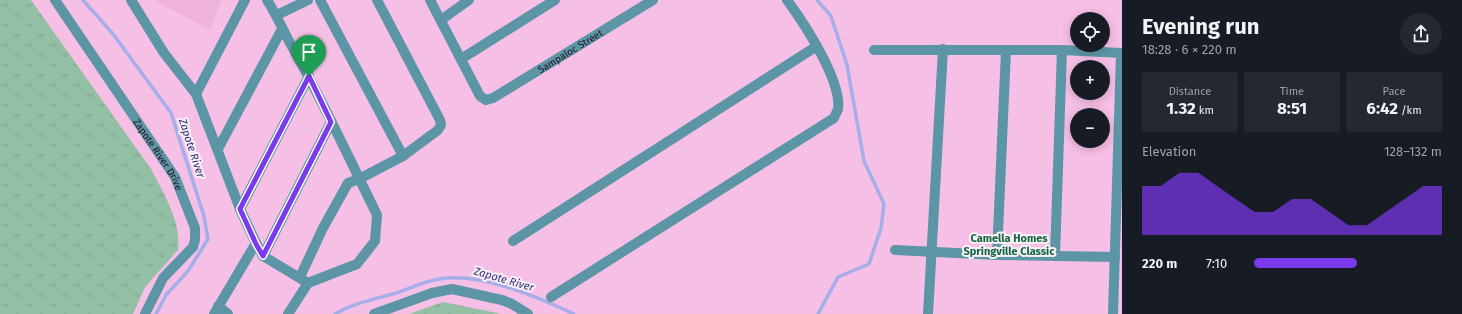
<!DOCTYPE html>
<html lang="en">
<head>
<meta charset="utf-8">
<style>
  body { margin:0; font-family:"Fira Sans",sans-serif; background:#242831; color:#f1f3f6; height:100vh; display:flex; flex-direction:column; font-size:15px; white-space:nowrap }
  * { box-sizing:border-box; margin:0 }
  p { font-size:13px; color:#9ea1a6 }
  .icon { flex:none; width:22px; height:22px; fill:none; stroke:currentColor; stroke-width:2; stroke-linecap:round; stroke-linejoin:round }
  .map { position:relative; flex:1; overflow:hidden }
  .panel { display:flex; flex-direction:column; background:#171b24; width:340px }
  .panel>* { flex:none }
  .controls { position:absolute; left:1070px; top:12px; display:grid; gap:8px }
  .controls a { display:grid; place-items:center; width:40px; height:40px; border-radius:50%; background:#171b24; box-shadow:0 2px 10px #0003; font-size:20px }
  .pin { position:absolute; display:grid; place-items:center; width:34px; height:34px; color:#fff; margin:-41px -17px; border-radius:50% 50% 50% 0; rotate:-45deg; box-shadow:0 0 4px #0007 }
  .pin .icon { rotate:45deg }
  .round { display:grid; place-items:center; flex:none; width:42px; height:42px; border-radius:21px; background:#242831 }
  .summary { display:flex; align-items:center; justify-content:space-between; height:68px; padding:0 20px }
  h1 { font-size:22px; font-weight:700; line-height:30px }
  .figures { display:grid; grid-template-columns:repeat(3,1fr); gap:6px; height:68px; padding:4px 20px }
  .figures div { display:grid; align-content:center; border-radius:4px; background:#242831; text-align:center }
  .figures b { font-size:17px; font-weight:700 }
  .figures small { font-size:11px; font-weight:400 }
  .figures p { font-size:11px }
  .chart { height:112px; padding:8px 20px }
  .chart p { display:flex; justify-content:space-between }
  .chart svg { width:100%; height:72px; margin-top:4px; fill:#7c3aed; opacity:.7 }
  ul { padding:0 20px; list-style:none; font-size:13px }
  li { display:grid; grid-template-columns:64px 48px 1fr; align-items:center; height:30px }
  li i { height:10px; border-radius:5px; background:#7c3aed }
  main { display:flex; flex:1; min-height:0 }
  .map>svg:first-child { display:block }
</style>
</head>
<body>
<main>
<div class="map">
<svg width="1122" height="314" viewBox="0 0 1122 314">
  <defs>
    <pattern id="grass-tufts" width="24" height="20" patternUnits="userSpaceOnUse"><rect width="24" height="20" fill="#93bfa4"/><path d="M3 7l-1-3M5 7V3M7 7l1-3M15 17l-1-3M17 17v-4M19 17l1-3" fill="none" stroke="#7fa38d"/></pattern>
  </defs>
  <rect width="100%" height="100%" fill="#f6bfe6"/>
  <!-- built -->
  <polygon fill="#efb2dd" points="154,0 221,0 210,30"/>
  <!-- grass -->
  <g fill="url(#grass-tufts)">
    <path d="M0 0H31L151 169C163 192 182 223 178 250L145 287 133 314H0Z"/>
    <polygon points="443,302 497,313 499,314 409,314"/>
  </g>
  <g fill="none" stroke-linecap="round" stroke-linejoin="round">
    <!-- stream -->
    <g stroke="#a5aee9" stroke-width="3.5">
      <polyline points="83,0 113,34 171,113 204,216 208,239 188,271 166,295 156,314"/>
      <polyline points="817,0 831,16 847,65 864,161 884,204 881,228 869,264 838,277 818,314"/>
      <path d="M335 314C354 303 375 299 396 293 408 289 421 283 434 280 477 270 535 296 574 314"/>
    </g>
    <!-- minor -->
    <g stroke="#5c96a6" stroke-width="10">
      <path id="s1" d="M55 0 175 177 195 228V240L193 247 163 278 145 314"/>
      <path d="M131 0 164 53 196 94 240 209 256 243 263 256 308 283 357 264 375 241 377 215C349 158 322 99 290 43 282 28 276 14 267 0"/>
      <polyline points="320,0 403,156"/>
      <path id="s2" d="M430 0 480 96 486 100 493 98 653 0"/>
      <polyline points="277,15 308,0"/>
      <polyline points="441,20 469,0"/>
      <polyline points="874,50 1062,50 1121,53 1113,314"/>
      <polyline points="461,59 555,0"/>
      <polyline points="196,94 245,0"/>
      <polyline points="218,149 282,29"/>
      <polyline points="240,209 309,76"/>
      <polyline points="513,241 817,46"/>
      <polyline points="895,250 997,255 1115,257"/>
      <polyline points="997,255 1006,50"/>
      <polyline points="263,256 331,122"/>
      <polyline points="1055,256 1062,50"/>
      <polyline points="300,277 323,228 348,183 359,179 403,156 438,130 441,125 440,120 377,0"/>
      <path d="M551 297 834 118C835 115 837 112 838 109 842 81 804 23 787 0"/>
      <polyline points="218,306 228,314"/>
      <polyline points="214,314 256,243"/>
      <polyline points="288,314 308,283"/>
      <polyline points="374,314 432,293 452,289 502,300 512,304 528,314"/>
      <polyline points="928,314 943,49"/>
    </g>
  </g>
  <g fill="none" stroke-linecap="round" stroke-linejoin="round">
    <!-- route casing -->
    <g stroke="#fff" stroke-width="8">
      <polygon id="route" points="309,76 331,122 263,256 256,244 240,209"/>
    </g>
    <!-- route -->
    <use href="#route" stroke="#7c3aed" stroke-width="5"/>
  </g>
  <g text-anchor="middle" stroke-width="4" stroke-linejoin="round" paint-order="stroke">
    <!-- street labels -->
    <g font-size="10" fill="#24111f" stroke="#fbf0f8">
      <text dy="4" stroke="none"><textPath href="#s2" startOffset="213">Sampaloc Street</textPath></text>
      <text dy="4" stroke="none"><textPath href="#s1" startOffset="186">Zapote River Drive</textPath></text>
    </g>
    <!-- water labels -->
    <g font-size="11" font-style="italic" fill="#313479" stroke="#fbf0f8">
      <text transform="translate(192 148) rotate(72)" y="4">Zapote River</text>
      <text transform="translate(504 279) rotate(16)" y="4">Zapote River</text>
    </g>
    <!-- neighbourhood labels -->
    <g font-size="11" font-weight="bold" fill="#11663f" stroke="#fbf0f8">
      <text x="1009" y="242">Camella Homes<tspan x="1009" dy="13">Springville Classic</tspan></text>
    </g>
  </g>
</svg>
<div class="controls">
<a><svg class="icon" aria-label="locate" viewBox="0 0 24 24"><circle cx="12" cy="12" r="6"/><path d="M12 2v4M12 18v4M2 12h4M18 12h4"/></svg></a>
<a>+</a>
<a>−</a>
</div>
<div class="pin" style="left:309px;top:76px;background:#1e9e55"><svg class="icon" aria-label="arrive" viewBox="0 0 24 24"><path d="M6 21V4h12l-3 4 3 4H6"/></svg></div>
</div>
<section class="panel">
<div class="summary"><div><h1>Evening run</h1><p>18:28 · 6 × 220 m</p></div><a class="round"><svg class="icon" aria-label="share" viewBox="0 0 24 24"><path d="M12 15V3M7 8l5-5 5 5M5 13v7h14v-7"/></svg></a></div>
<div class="figures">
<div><p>Distance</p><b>1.32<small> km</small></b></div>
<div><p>Time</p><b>8:51</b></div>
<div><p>Pace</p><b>6:42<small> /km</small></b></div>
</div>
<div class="chart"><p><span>Elevation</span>128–132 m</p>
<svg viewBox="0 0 160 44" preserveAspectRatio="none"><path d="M0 44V14L10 14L20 6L30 6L40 14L50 22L60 30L70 30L80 22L90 22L100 30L110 38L120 38L130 30L140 22L150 14L160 14V44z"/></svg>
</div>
<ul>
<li><b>220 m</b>7:10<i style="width:55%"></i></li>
</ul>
</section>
</main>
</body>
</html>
